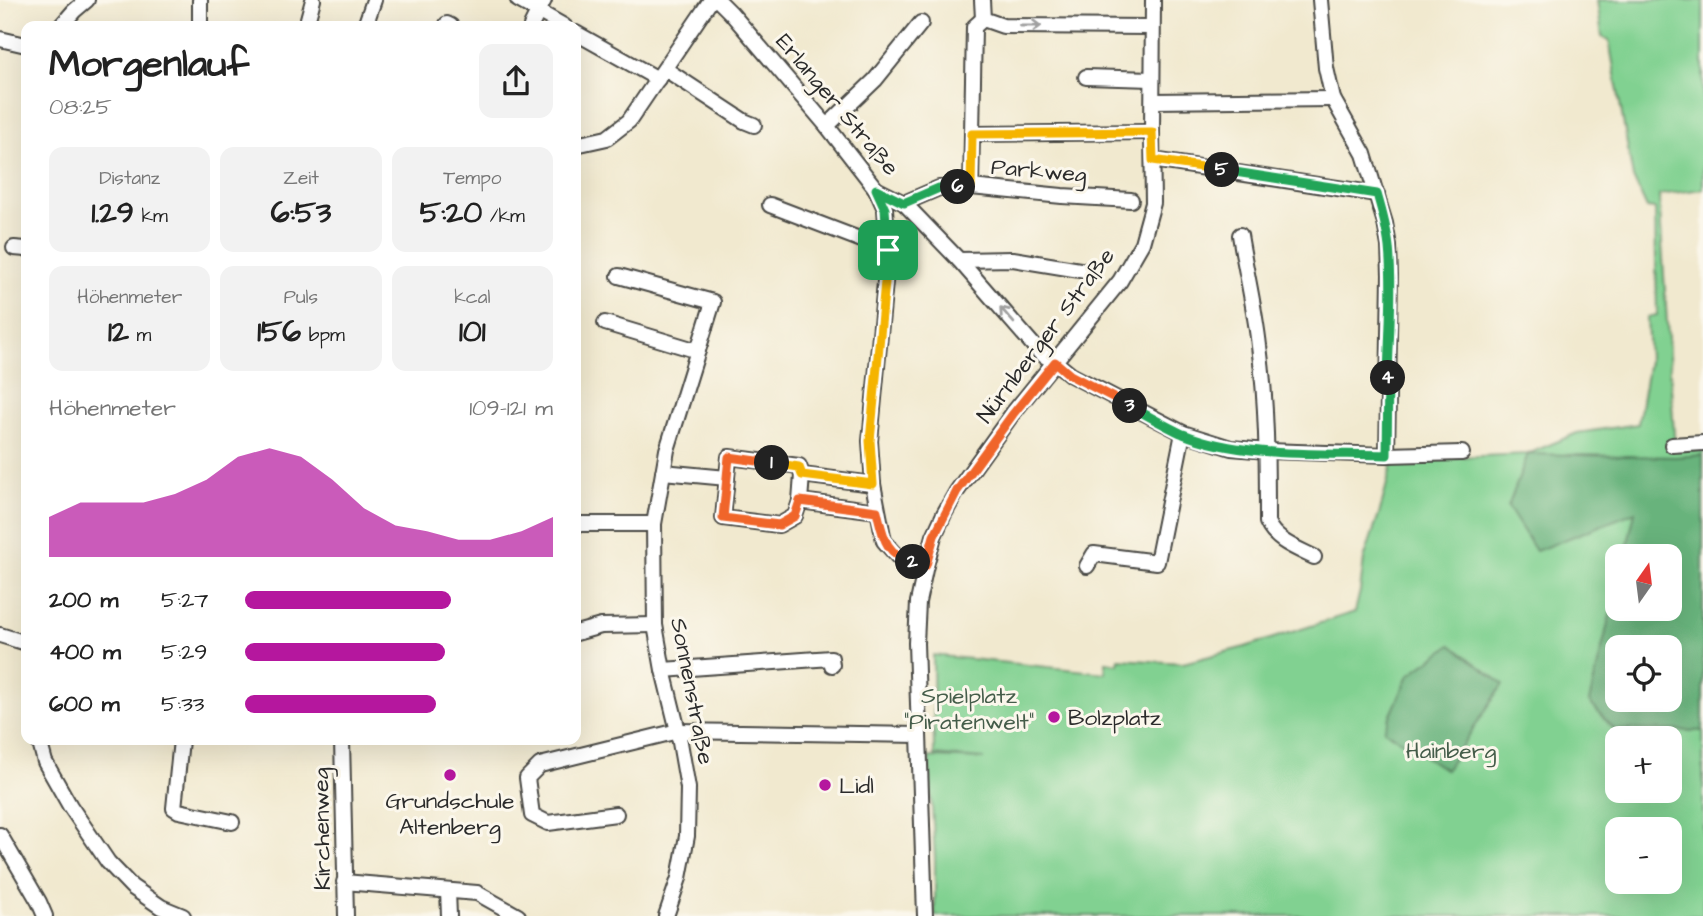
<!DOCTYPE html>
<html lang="de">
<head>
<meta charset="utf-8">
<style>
  body { margin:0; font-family:"Architects Daughter",sans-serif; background:#f2f2f2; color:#222; height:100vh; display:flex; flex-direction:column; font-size:26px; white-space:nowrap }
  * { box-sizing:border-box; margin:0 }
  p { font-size:23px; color:#767676 }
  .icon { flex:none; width:38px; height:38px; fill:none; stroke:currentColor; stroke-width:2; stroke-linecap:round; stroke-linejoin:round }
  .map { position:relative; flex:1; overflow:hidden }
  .details { position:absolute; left:21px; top:21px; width:560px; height:724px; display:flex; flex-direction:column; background:#fff; border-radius:14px; box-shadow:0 7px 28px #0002 }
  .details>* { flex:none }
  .needle { width:46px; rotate:14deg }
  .controls { position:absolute; left:1605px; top:544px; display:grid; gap:14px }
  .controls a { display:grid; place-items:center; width:77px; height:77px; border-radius:14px; background:#fff; box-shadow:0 7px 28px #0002; font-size:35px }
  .pin { position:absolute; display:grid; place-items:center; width:60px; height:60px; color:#fff; margin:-30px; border-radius:14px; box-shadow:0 4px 10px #0006 }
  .km { position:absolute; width:35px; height:35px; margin:-18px; border-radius:50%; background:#222; color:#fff; font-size:19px; line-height:35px; text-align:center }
  .round { display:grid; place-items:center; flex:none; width:74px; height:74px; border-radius:14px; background:#f2f2f2 }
  .overview { display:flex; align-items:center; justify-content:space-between; height:119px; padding:0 28px }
  h1 { font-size:38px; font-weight:800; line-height:52px }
  .figures { display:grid; grid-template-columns:repeat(3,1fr); gap:10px; height:119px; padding:7px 28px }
  .figures div { display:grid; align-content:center; border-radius:14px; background:#f2f2f2; text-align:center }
  .figures b { font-size:30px; font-weight:800 }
  .figures small { font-size:19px; font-weight:400 }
  .figures p { font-size:19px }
  .chart { height:196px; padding:14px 28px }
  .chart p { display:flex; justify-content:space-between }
  .chart svg { width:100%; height:126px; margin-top:7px; fill:#b5179e; opacity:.7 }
  ul { padding:0 28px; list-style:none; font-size:23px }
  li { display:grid; grid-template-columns:112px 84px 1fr; align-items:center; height:52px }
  li i { height:18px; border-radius:9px; background:#b5179e }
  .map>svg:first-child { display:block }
</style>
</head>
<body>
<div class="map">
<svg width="1703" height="916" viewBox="0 0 1703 916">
  <rect width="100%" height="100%" fill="#fbf7ec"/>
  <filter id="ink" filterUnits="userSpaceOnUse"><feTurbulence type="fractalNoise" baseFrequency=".0143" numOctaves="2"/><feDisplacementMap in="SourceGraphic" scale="14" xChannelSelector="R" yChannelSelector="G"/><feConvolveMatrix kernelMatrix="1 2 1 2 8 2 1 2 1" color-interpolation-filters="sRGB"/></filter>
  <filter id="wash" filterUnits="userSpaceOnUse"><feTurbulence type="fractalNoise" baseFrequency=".00686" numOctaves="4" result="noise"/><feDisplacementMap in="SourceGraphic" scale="28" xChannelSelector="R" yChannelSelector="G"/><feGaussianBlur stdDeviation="1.57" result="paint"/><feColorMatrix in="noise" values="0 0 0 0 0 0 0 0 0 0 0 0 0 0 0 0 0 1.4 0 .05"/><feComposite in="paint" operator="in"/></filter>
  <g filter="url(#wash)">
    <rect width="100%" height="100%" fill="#f1e9cf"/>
    <!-- green -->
    <path fill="#81d191" stroke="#567e5e" stroke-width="2" fill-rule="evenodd" d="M1597 0H1703V189L1659 195 1675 450H1703V916H935V857L929 757 984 759 934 755 933 655 1105 673 1106 662 1118 664 1119 659 1183 663 1245 647 1355 612 1360 591 1364 559 1380 511 1392 464 1457 457 1528 454 1577 433 1638 424 1649 361 1647 317 1657 315 1655 209 1647 208 1633 178 1609 40 1602 37ZM1617 556H1670V609H1617ZM1617 648H1670V700H1617ZM1617 738H1670V791H1617ZM1617 830H1670V882H1617Z"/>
    <!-- forest -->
    <g fill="#68b37b" stroke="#4a6f53" stroke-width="2" fill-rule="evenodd">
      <path d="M1528 454 1675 457 1703 455V731L1614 729 1589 702 1617 587V609H1670V556H1625L1635 512 1536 551 1508 507ZM1617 648H1670V700H1617Z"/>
      <polygon points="1451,645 1503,684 1446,770 1384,730 1409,675"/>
    </g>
  </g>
  <g filter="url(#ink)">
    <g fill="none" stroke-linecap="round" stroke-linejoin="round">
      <!-- minor casing -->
      <g stroke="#494844" stroke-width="18">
        <g id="minor">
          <polyline points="200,0 200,26"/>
          <polyline points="518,0 564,26"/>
          <polyline points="718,0 731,13 827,126 876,189 904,203 959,260 1041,354 1055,362 1071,375 1183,433 1231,448 1267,451 1387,455 1462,453"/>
          <polyline points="982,0 983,19 1003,26 1152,27"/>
          <polyline points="1320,0 1326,68 1333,99 1364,154 1385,223 1389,246 1390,275 1387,455"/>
          <polyline points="447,24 451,26"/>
          <polyline points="61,26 74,11 87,0"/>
          <polyline points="306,26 313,0"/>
          <polyline points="365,26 374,0"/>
          <polyline points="531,26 544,0"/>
          <polyline points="576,33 658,79"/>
          <polyline points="0,39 26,45"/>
          <polyline points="665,69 744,121 754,125"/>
          <polyline points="1086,77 1152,79"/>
          <polyline points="1153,101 1333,99"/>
          <polyline points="827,126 875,80 921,23"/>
          <polyline points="972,134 1152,132"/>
          <polyline points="576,142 580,144 607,138 629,121 711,0"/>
          <polyline points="1153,160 1377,194"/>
          <polyline points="971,187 974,27 983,19"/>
          <polyline points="876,189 885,209 888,250 870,441 873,484 884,541 900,559 926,565"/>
          <polyline points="904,203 939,188 971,187 1062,196 1131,200"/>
          <polyline points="770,205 888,250"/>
          <path d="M1240 235C1246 272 1255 309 1259 346 1267 404 1267 463 1267 522 1275 541 1296 548 1314 557"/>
          <polyline points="14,248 26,249"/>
          <polyline points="959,260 1013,259 1092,272"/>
          <polyline points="619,276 713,302 667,450 654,524 655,625 663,670 678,731 688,788 687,836 679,878 666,916"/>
          <polyline points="605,323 698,351"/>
          <polyline points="1672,445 1703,443"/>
          <polyline points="663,472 727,478"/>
          <polyline points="873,484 802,475 800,501 877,511"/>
          <polyline points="800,501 795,516 779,525 723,518 729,457 799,466 802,475"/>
          <polyline points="576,524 654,524"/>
          <polyline points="1087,566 1094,554 1157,562 1183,433"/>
          <polyline points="576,633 601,626 655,625"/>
          <polyline points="0,635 26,643"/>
          <polyline points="663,670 831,658 832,665"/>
          <polyline points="39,740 45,762 70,806 108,862 132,887 161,907 183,916"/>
          <polyline points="181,740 174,808 179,811 232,822"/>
          <polyline points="342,740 346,916"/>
          <polyline points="616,814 548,823 532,815 527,778 540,765 678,731 919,735"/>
          <polyline points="0,835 39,902 45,916"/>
          <polyline points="344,882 477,893 518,916"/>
          <polyline points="448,891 449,916"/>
          <polyline points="925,916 916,643 918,602 926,565 934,536 944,514 957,491 1013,413 1120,281 1142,243 1153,203 1152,132 1153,0"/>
        </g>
      </g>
      <!-- minor -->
      <use href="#minor" stroke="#fff" stroke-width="14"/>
    </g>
    <!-- one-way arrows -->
    <defs><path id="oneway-shaft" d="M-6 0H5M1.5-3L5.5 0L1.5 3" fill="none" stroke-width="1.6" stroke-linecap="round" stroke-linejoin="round" transform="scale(1.75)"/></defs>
    <g stroke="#a0a0a0">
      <use href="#oneway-shaft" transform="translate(1031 26)"/>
      <use href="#oneway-shaft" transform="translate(1007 315) rotate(-131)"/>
    </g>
  </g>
  <g fill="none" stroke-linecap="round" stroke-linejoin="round" filter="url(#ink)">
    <!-- split-1 casing -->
    <g stroke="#fff" stroke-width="14">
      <polyline id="split-1" points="772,463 799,467 802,475 873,484 870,441 888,250"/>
    </g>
    <!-- split-2 casing -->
    <g stroke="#fff" stroke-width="14">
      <path id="split-2" d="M772 463 729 457 723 518 779 525 795 516 800 501 877 511C883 536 885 555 913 562"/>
    </g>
    <!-- split-3 casing -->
    <g stroke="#fff" stroke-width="14">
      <polyline id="split-3" points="913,562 926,565 934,536 957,491 1013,414 1055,362 1070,375 1130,406"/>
    </g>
    <!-- split-4 casing -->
    <g stroke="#fff" stroke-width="14">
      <path id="split-4" d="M1130 406C1147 415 1165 426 1183 434 1242 458 1323 453 1387 455L1388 378"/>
    </g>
    <!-- split-5 casing -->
    <g stroke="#fff" stroke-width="14">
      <path id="split-5" d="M1222 170 1377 194C1382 211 1387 229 1389 247 1393 290 1389 335 1388 378"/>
    </g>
    <!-- split-6 casing -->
    <g stroke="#fff" stroke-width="14">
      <polyline id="split-6" points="958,187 971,187 972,134 1152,132 1153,160 1222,170"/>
    </g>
    <!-- split-7 casing -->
    <g stroke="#fff" stroke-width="14">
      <polyline id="split-7" points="888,250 885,209 876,189 904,203 939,188 958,187"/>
    </g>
    <!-- split-1 -->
    <use href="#split-1" stroke="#f5b400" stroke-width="9"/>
    <!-- split-2 -->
    <use href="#split-2" stroke="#f0652b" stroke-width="9"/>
    <!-- split-3 -->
    <use href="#split-3" stroke="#f0652b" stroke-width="9"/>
    <!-- split-4 -->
    <use href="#split-4" stroke="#22a559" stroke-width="9"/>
    <!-- split-5 -->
    <use href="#split-5" stroke="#22a559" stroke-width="9"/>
    <!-- split-6 -->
    <use href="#split-6" stroke="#f5b400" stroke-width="9"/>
    <!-- split-7 -->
    <use href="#split-7" stroke="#22a559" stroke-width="9"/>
  </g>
  <!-- markers -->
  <g fill="#b5179e" stroke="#fbf7ec" stroke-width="2.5">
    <circle cx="1054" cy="717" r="7"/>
    <circle cx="450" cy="775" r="7"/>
    <circle cx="825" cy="785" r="7"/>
  </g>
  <g text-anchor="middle" stroke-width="6" stroke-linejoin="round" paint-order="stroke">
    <!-- street labels -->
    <g font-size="23" fill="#2b2b2b" stroke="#fbf7ec">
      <text transform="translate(838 104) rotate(50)" y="8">Erlanger Straße</text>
      <text transform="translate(1039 170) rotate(5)" y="8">Parkweg</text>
      <text transform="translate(1045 335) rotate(-53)" y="8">Nürnberger Straße</text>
      <text transform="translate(693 691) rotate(79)" y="8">Sonnenstraße</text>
      <text transform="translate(321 829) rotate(-91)" y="8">Kirchenweg</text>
    </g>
    <!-- park labels -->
    <g font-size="23" fill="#455d4a" stroke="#fbf7ec">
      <text x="969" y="703">Spielplatz<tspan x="969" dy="26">"Piratenwelt"</tspan></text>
      <text x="1451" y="758">Hainberg</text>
    </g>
    <!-- poi labels -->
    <g font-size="23" fill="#2b2b2b" stroke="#fbf7ec" text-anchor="start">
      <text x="1068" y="725">Bolzplatz</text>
      <text x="839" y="793">Lidl</text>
      <text x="450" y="808" text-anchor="middle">Grundschule<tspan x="450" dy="26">Altenberg</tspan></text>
    </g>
  </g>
</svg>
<div class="controls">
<a><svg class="needle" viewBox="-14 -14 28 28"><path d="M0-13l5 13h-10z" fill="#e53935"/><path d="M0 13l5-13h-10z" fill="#767676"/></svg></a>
<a><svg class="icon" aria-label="locate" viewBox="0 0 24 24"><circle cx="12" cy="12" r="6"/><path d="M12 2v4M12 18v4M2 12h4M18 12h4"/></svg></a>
<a>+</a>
<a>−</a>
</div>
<div class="pin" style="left:888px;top:250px;background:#1e9e55"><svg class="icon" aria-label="arrive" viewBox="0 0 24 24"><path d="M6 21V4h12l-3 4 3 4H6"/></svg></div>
<b class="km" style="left:772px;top:463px">1</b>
<b class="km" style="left:913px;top:562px">2</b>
<b class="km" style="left:1130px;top:406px">3</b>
<b class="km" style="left:1388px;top:378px">4</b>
<b class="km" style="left:1222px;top:170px">5</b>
<b class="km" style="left:958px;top:187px">6</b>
<section class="details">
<div class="overview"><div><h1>Morgenlauf</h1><p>08:25</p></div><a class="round"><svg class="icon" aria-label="share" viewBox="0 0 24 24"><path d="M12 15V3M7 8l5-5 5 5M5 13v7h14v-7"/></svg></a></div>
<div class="figures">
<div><p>Distanz</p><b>1.29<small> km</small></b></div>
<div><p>Zeit</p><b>6:53</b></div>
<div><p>Tempo</p><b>5:20<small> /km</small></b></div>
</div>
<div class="figures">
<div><p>Höhenmeter</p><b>12<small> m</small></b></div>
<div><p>Puls</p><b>156<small> bpm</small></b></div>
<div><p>kcal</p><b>101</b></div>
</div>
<div class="chart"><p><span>Höhenmeter</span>109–121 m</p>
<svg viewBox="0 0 160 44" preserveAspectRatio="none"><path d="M0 44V30L10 25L20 25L30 25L40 22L50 17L60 9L70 6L80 9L90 17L100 27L110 33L120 35L130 38L140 38L150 35L160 30V44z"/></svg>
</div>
<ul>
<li><b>200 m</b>5:27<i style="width:67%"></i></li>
<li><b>400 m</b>5:29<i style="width:65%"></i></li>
<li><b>600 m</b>5:33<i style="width:62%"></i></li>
</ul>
</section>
</div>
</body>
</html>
